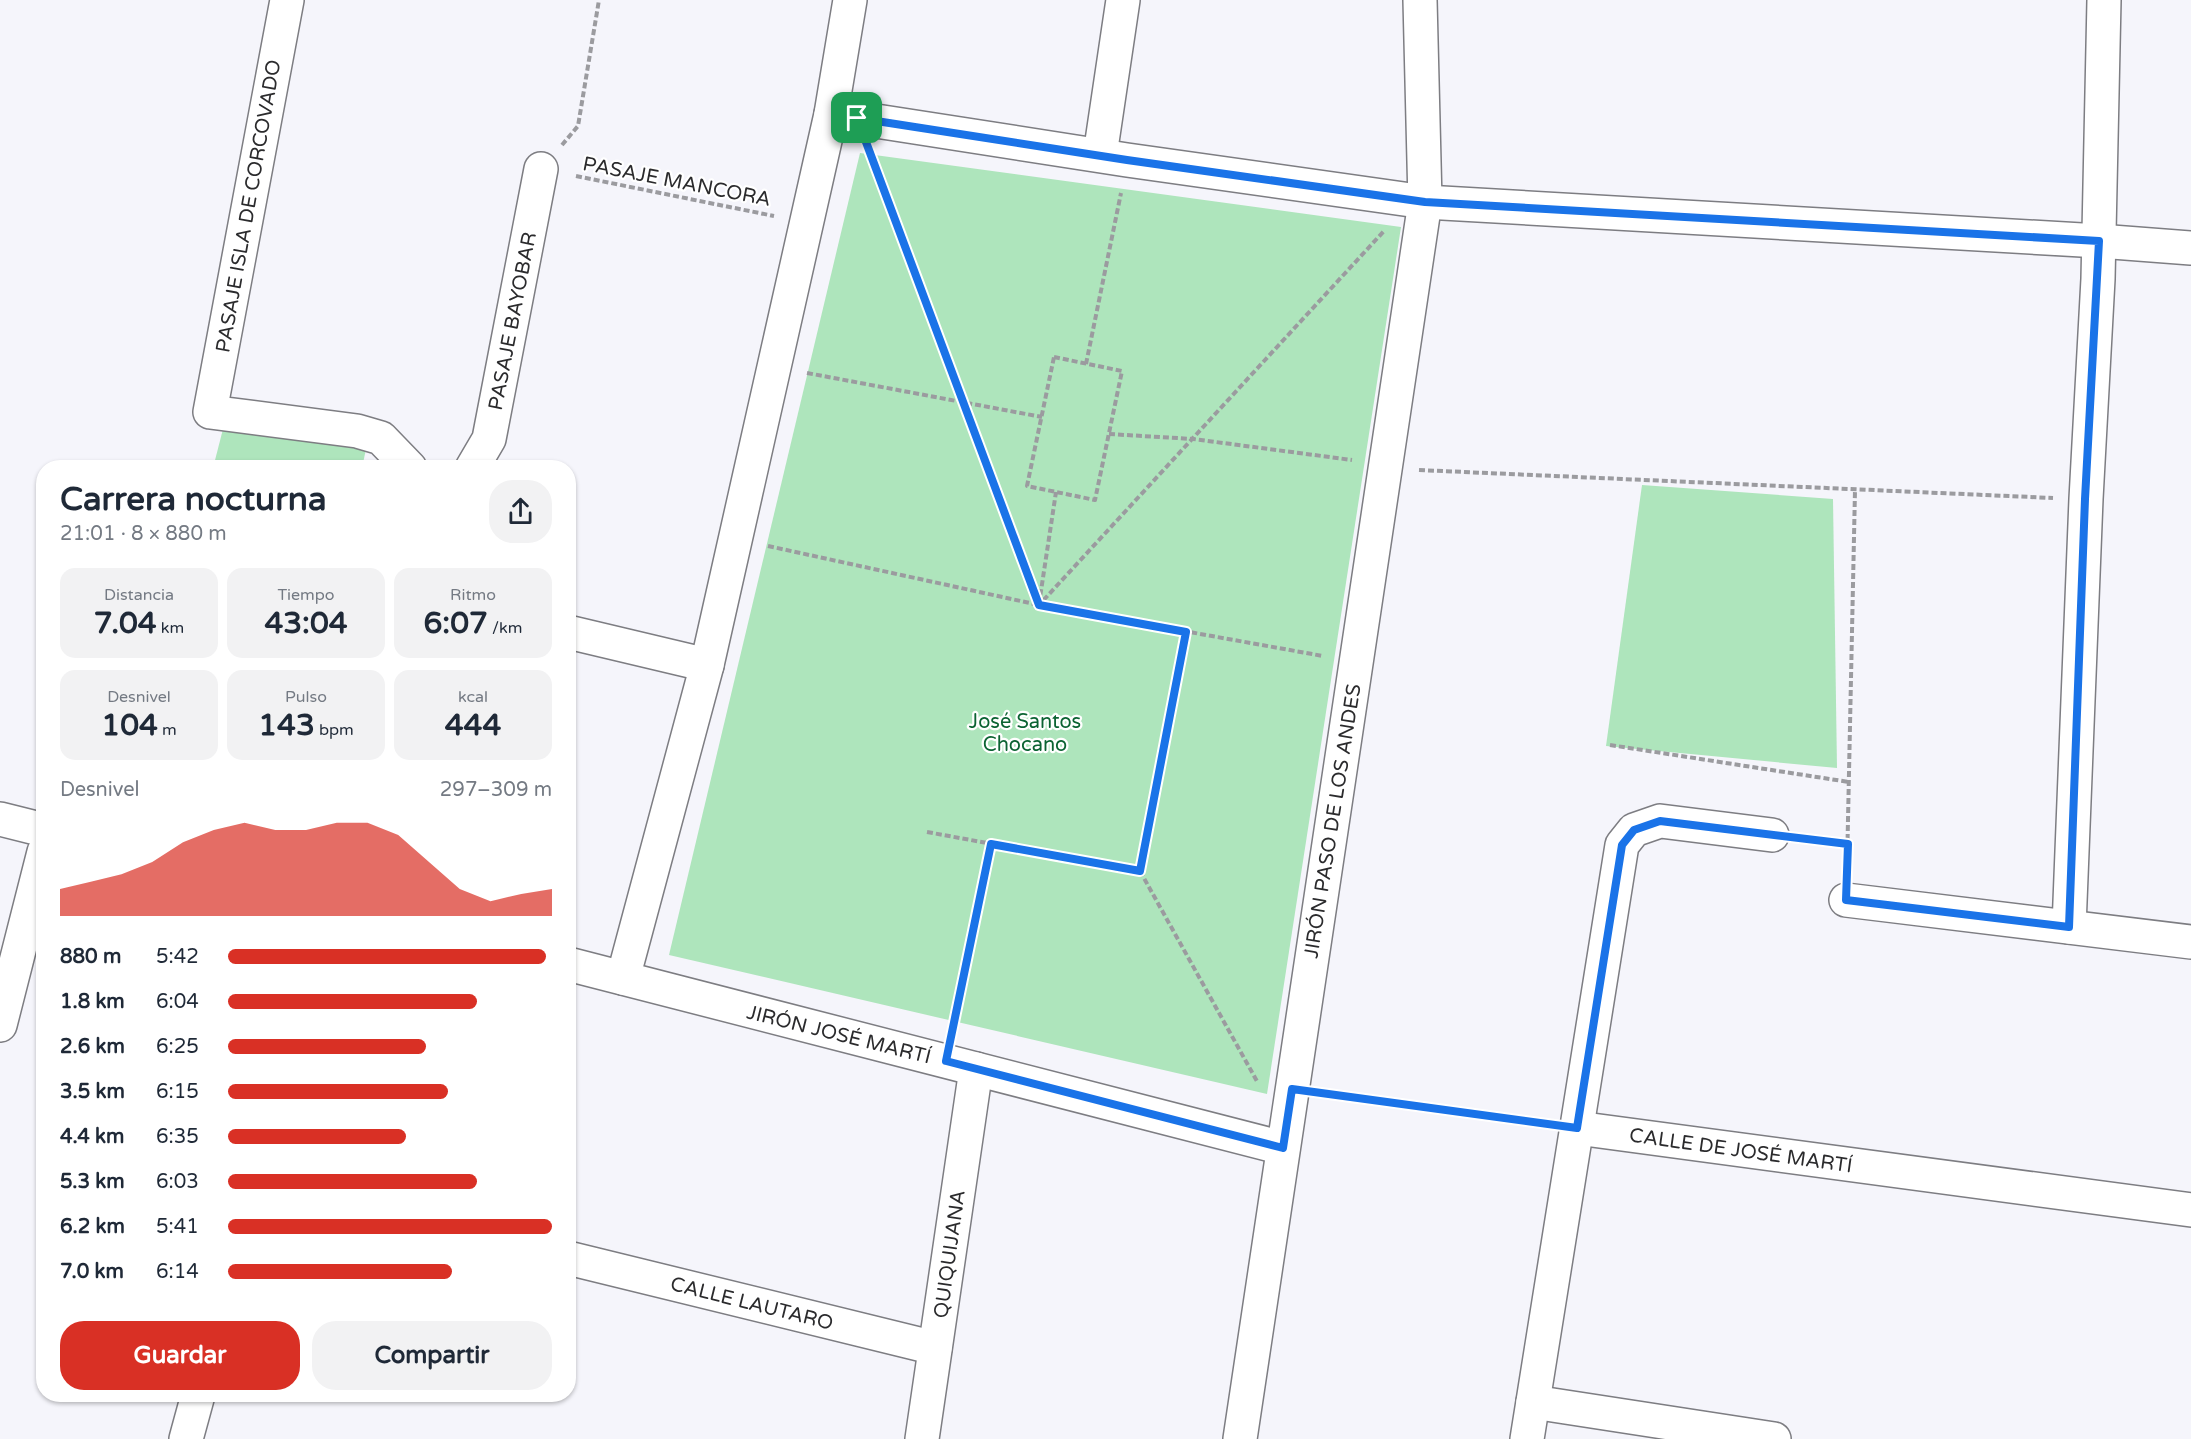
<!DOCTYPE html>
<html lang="es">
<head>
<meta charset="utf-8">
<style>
  body { margin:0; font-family:"Varela Round",sans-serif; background:#f2f2f3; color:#1f2937; height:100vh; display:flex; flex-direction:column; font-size:22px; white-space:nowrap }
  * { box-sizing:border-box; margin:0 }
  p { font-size:20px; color:#747a83 }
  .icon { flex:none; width:33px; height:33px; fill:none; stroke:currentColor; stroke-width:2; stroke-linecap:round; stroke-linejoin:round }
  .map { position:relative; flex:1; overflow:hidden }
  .panel { position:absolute; left:36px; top:460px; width:540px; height:942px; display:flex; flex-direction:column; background:#fff; border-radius:24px; box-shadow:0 2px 4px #0004 }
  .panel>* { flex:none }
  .pin { position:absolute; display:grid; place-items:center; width:51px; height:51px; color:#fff; margin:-26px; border-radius:12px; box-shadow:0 3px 9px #0006 }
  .round { display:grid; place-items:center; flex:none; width:63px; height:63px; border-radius:24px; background:#f2f2f3 }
  .headline { display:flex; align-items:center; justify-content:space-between; height:102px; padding:0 24px }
  h1 { font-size:33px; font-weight:700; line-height:45px }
  .figures { display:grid; grid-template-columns:repeat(3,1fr); gap:9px; height:102px; padding:6px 24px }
  .figures div { display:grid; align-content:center; border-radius:15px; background:#f2f2f3; text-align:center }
  .figures b { font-size:30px; font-weight:700 }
  .figures small { font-size:16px; font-weight:400 }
  .figures p { font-size:16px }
  .chart { height:168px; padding:12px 24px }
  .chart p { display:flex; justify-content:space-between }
  .chart svg { width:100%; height:108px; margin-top:6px; fill:#d93025; opacity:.7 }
  .cta { display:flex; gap:12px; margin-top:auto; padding:12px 24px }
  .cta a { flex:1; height:69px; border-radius:24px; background:#d93025; color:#fff; font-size:24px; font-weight:700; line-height:69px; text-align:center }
  .cta a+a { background:#f2f2f3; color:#1f2937 }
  ul { padding:0 24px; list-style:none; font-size:20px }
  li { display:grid; grid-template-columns:96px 72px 1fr; align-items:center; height:45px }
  li i { height:15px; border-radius:8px; background:#d93025 }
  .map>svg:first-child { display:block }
</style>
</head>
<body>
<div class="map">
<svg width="2191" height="1439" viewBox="0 0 2191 1439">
  <rect width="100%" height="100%" fill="#f5f5fb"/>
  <!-- green -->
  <g fill="#aee5bc">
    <polygon points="860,153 1401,227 1267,1094 669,955"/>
    <polygon points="223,429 366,449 362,468 213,468"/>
    <polygon points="1642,485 1833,499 1837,768 1606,746"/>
  </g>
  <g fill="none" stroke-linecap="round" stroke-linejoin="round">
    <!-- minor casing -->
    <g stroke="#7d7d82" stroke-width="36">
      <g id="minor">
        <polyline points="287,0 210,412 357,431 381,438 410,468"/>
        <polyline points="831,114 1127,160 1425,202 2099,241 2191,248"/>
        <polyline points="1100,155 1123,0"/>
        <polyline points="472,468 489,439 541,169"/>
        <polyline points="568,632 707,665"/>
        <polyline points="0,819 44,830"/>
        <polyline points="1846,900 2191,942"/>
        <polyline points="2069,927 2086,499 2098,279 2104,0"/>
        <polyline points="568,964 1283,1148"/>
        <polyline points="623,978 707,665 831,114 850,0"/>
        <polyline points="0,1025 44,852"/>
        <polyline points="1577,1128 2191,1210"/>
        <polyline points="568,1258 935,1348"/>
        <polyline points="1533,1402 1774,1439"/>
        <polyline points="186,1439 198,1395"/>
        <polyline points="922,1439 976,1069"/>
        <polyline points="1240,1439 1425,202 1420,0"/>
        <polyline points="1527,1439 1622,845 1634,830 1660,821 1772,835"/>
      </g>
    </g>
    <!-- path -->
    <g stroke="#9b9b9f" stroke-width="4" stroke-dasharray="6 3" stroke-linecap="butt">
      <polyline points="562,145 578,126 599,0"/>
      <polyline points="871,156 1039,605 1384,231"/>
      <polyline points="576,176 774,216"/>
      <polygon points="1054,357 1122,371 1095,500 1027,486"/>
      <polyline points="1086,364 1121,193"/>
      <polyline points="807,373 1042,417"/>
      <polyline points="1109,434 1193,439 1352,460"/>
      <polyline points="1419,470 2053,498"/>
      <polyline points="768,546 1039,605 1323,656"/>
      <polyline points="1039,604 1056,492"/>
      <polyline points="1610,745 1849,782"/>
      <polyline points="927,832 1140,871 1186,632"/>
      <polyline points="1805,839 1848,845"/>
      <polyline points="1847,867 1855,490"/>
      <polyline points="1140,871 1258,1083"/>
      <polyline points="953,1028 991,844"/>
      <polyline points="1325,1093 1544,1124"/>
    </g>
    <!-- minor -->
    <use href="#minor" stroke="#fff" stroke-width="33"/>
  </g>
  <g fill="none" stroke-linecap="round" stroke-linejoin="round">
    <!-- route casing -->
    <g stroke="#fff" stroke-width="12">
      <polygon id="route" points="857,118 1127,160 1425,202 2099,241 2085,499 2069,927 1846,900 1848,844 1660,821 1634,830 1622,845 1577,1128 1292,1089 1283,1148 946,1061 991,844 1140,871 1186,632 1039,605"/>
    </g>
    <!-- route -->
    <use href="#route" stroke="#1a73e8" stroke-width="8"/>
  </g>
  <g text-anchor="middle" stroke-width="4.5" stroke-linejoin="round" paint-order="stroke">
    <!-- street labels -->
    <g font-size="20" fill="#2b2b2d" stroke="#fff">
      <text transform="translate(677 181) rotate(11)" y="7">PASAJE MANCORA</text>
      <text transform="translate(248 206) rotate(-80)" y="7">PASAJE ISLA DE CORCOVADO</text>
      <text transform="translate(512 321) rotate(-79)" y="7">PASAJE BAYOBAR</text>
      <text transform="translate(1332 821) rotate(-81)" y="7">JIRÓN PASO DE LOS ANDES</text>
      <text transform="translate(839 1034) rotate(14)" y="7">JIRÓN JOSÉ MARTÍ</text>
      <text transform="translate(1741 1150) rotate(8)" y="7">CALLE DE JOSÉ MARTÍ</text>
      <text transform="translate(949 1254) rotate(-82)" y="7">QUIQUIJANA</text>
      <text transform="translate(752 1303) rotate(14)" y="7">CALLE LAUTARO</text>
    </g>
    <!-- park labels -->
    <g font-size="20" fill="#0b6332" stroke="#fff">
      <text x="1025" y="728">José Santos<tspan x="1025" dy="23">Chocano</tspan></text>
    </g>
  </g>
</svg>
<div class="pin" style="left:857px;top:118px;background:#1e9e55"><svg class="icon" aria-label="arrive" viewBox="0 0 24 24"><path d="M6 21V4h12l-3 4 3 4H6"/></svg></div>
<section class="panel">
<div class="headline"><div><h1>Carrera nocturna</h1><p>21:01 · 8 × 880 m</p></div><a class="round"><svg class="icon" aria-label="share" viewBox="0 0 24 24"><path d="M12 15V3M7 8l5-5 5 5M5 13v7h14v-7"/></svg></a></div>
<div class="figures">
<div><p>Distancia</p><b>7.04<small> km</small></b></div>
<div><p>Tiempo</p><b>43:04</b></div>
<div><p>Ritmo</p><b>6:07<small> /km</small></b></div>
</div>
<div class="figures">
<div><p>Desnivel</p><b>104<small> m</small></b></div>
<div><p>Pulso</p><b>143<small> bpm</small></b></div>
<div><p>kcal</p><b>444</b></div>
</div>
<div class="chart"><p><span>Desnivel</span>297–309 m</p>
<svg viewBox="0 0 160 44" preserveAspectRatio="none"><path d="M0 44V33L10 30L20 27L30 22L40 14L50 9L60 6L70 9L80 9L90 6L100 6L110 11L120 22L130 33L140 38L150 35L160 33V44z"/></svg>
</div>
<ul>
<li><b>880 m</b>5:42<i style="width:98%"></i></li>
<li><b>1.8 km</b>6:04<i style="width:77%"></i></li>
<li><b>2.6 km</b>6:25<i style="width:61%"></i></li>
<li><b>3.5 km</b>6:15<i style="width:68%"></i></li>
<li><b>4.4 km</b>6:35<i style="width:55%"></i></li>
<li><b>5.3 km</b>6:03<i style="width:77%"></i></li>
<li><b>6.2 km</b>5:41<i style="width:100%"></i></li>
<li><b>7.0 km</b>6:14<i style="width:69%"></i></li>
</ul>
<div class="cta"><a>Guardar</a><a>Compartir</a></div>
</section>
</div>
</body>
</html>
